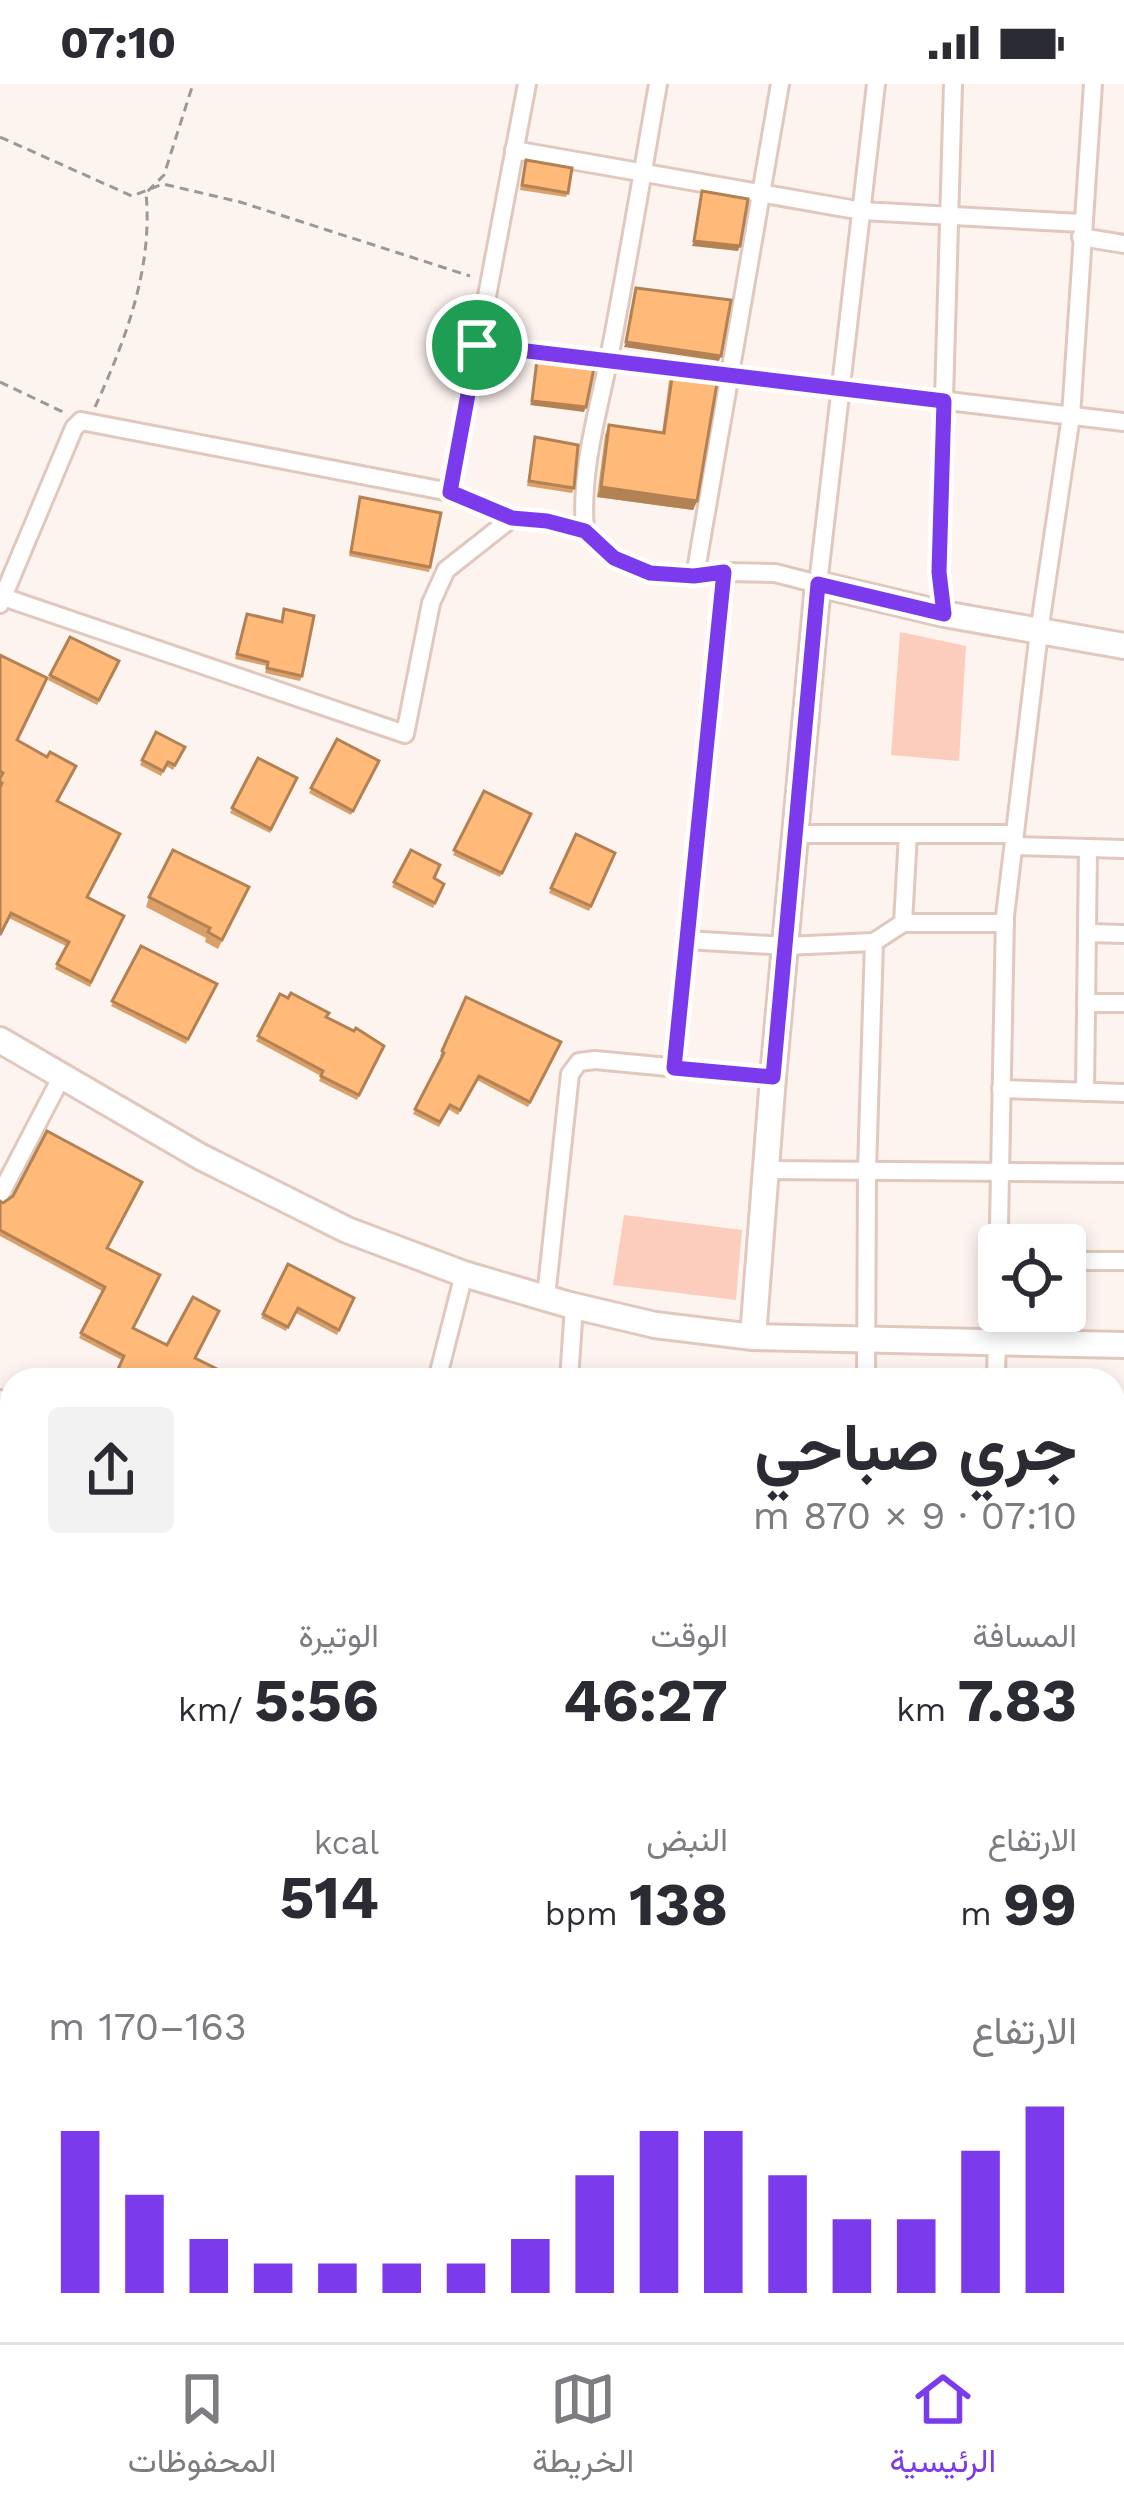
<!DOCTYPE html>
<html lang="ar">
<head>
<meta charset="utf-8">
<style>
  body { margin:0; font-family:"Work Sans",Vazirmatn,sans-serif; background:#f2f2f3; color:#2b2b33; direction:rtl; height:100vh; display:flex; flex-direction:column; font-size:45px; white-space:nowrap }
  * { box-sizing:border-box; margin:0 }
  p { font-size:39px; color:#7c7c81 }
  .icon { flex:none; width:66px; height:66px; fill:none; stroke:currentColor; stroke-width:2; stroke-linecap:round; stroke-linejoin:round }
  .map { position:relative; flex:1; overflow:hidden; direction:ltr }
  .panel { position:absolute; left:0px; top:1284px; width:1125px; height:975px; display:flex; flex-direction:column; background:#fff; border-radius:36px 36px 0 0; box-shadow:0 6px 18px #0003; direction:rtl }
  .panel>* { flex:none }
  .tools { position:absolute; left:978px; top:1140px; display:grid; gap:24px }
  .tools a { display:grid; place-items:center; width:108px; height:108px; border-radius:12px; background:#fff; box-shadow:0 6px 18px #0003; font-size:60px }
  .pin { position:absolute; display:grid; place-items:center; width:102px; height:102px; color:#fff; margin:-51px; border:6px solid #fff; border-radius:50%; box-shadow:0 3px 12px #0007 }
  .round { display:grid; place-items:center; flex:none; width:126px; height:126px; border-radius:12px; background:#f2f2f3 }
  .headline { display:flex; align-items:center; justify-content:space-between; height:204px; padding:0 48px }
  h1 { font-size:66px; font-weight:700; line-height:90px }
  .metrics { display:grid; grid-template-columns:repeat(3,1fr); gap:18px; height:204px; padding:12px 48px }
  .metrics div { display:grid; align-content:center }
  .metrics b { font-size:60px; font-weight:700 }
  .metrics small { font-size:33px; font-weight:400 }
  .metrics p { font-size:33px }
  .chart { height:336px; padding:24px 48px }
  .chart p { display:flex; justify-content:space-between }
  .chart svg { width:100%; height:216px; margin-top:12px; stroke:#7c3aed; stroke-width:6 }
  .status { display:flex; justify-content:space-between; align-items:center; height:84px; padding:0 60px; background:#fff; direction:ltr }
  .status svg { height:33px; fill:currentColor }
  .tabs { display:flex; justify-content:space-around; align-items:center; height:168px; border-top:3px solid #e1e1e2; background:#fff; font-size:33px; color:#7c7c81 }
  .tabs a { display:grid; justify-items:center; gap:6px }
  .tabs .on { color:#7c3aed }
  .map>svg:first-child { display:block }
</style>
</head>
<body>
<div class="status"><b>07:10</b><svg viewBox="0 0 49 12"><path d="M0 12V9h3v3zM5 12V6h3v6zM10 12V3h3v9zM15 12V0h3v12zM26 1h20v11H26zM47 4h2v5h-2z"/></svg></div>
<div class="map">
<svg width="1124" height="2258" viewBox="0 0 1124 2258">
  <rect width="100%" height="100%" fill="#fdf3ef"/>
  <!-- green -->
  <g fill="#fccdbd">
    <polygon points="900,548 966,562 959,677 891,671"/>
    <polygon points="624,1131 742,1146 736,1216 613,1201"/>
  </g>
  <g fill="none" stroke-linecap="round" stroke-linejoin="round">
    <!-- street casing -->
    <g stroke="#e1c8bf" stroke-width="22">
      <g id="street">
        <polyline points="514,66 862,127 1081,139"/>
        <polyline points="1081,153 1124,160"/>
        <polyline points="477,261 1124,338"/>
        <polyline points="450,408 527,0"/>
        <path d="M585 447C580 387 597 332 609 274 627 183 642 91 658 0"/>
        <polyline points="724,488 695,492 780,0"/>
        <polyline points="3,513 405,650 431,519 446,486 512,434"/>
        <polyline points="0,520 74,344 81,337 450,408 512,434 547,437 585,447 614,474 650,489 695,492"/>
        <polyline points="944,530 939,488 953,0"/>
        <polyline points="796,750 1014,750"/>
        <polyline points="1014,762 1124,765"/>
        <polyline points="903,839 908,750"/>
        <polyline points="1087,849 1124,850"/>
        <polyline points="687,856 786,862 874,858 903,839 1005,839"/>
        <polyline points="1086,919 1124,919"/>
        <polyline points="674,984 724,488 775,489 818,500 876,0"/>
        <polyline points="1001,1005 1124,1009"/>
        <polyline points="1085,1008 1088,764"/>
        <polyline points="766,1086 1124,1089"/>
        <polyline points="0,1111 62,992"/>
        <polyline points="1065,1177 1124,1177"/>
        <polyline points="546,1213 570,990 579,978 595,976 773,993"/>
        <polyline points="437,1296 464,1190"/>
        <polyline points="569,1296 574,1222"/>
        <polyline points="866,1296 867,1087 874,858"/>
        <polyline points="996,1296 1005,832 1039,548 1071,332 1093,0"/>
        <polyline points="0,1315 12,1321"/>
        <polyline points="1113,1364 1124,1365"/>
        <polyline points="1113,1592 1124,1572"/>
        <polyline points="516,2247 536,2258"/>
        <polyline points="738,2247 755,2256"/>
        <polyline points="608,2258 614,2247"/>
      </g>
    </g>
    <!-- secondary casing -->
    <g stroke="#e1c8bf" stroke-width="30">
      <g id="secondary">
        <polyline points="0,956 201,1073 347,1146 464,1190 566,1220 655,1241 753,1253 1124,1261"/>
        <polyline points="753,1253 773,993 818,500 944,530 1124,562"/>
      </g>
    </g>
    <!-- path -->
    <g stroke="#a09693" stroke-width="3" stroke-dasharray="9 6" stroke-linecap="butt">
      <polyline points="0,53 132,112 163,100 240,118 470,192"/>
      <polyline points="0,298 63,328"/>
      <path d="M95 323C126 255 153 184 146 109L164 91 193 0"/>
    </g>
    <!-- street -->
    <use href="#street" stroke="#fff" stroke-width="16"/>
    <!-- secondary -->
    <use href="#secondary" stroke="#fff" stroke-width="24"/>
  </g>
  <!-- wall -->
  <g fill="#db9f68">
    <polygon points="525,81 568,109 566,113 520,106"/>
    <polygon points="673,287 697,417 693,426 597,413 605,351 609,341 662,349 669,297"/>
    <polygon points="535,353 574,404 572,409 527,402"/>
    <polygon points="360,413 430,483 429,488 349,472"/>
    <polygon points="247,530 302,592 300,597 265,589 267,582 235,575"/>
    <polygon points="70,553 118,582 97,621 48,596"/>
    <polygon points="0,571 18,657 58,718 88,813 124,832 90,903 55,885 66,862 9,834 0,852"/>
    <polygon points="156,648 185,663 173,686 166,682 161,692 140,681"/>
    <polygon points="337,655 379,677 351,731 309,709"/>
    <polygon points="258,674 297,694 270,749 230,729"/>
    <polygon points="484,707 531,730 500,793 453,771"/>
    <polygon points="576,750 615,769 589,827 549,809"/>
    <polygon points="411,766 434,795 444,800 433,824 392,803"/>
    <polygon points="249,803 218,865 205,858 206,854 146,823 149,813"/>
    <polygon points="141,862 217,900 186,960 111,922"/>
    <polygon points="288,914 384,962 357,1016 319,997 321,992 256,957"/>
    <polygon points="561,958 528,1023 477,996 458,1031 448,1025 439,1043 413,1030 442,973 440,972 442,967"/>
    <polygon points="0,1117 108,1164 133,1244 195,1275 122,1276 79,1254 102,1207 0,1152"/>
    <polygon points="288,1180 354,1214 337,1251 296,1229 286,1247 261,1234"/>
  </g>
  <!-- shaded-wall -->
  <g fill="#b28255">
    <polygon points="694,157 740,162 738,167 692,162"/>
    <polygon points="626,258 721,272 719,277 624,263"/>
    <polygon points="532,317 586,323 584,328 530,321"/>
    <polygon points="601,403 697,417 693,426 597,413"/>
  </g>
  <!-- building -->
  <g fill="#ffb979" stroke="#b28255" stroke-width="3">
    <polygon points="526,76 572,84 568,109 522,101"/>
    <polygon points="702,107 748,115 740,162 694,157"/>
    <polygon points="636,204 731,216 721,272 626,258"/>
    <polygon points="537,276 594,284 586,323 532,317"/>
    <polygon points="673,287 718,293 697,417 601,403 609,341 664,349"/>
    <polygon points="535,353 578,361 574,404 529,397"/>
    <polygon points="360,413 441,429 430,483 351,468"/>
    <polygon points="284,525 314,532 302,592 267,584 268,578 237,570 247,530 282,538"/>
    <polygon points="70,553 119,577 99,616 50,591"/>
    <polygon points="0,571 47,594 17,656 47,673 50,668 76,682 57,717 120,750 87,813 124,832 91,898 57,880 69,858 11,829 0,851 0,704 2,699 0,698 0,694 3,689 0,687"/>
    <polygon points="156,648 185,663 175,681 168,678 163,687 142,676"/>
    <polygon points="337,655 379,677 353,727 311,704"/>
    <polygon points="258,674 297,694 271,745 232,724"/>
    <polygon points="484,707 531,730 502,789 454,766"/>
    <polygon points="576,750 615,769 591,822 551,804"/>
    <polygon points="173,766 249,803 222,856 208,848 210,844 149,813"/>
    <polygon points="411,766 440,781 434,794 444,800 435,819 394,798"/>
    <polygon points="141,862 217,900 188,955 112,917"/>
    <polygon points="291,909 329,929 326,933 354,947 356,944 384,962 359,1011 321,992 323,987 258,952 280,910 288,914"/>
    <polygon points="466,913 561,958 530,1018 479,992 460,1026 450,1021 440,1038 415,1025 444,969 442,967"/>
    <polygon points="47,1047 142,1098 107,1164 160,1191 133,1244 167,1261 193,1213 219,1227 195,1274 223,1288 220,1296 113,1296 124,1272 81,1249 105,1203 0,1146 0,1117 3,1119 13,1112"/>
    <polygon points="288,1180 354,1214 339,1246 298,1224 288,1243 263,1230"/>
  </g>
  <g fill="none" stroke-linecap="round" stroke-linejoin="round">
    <!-- route casing -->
    <g stroke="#fff" stroke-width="24">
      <polygon id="route" points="477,261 944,317 939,488 944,530 818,500 773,993 674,984 724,488 694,492 650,489 614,474 585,447 547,437 512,434 450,408"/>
    </g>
    <!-- route -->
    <use href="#route" stroke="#7c3aed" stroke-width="15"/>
  </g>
</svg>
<div class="tools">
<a><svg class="icon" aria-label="locate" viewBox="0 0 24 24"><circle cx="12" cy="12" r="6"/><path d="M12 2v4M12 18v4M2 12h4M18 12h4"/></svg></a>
</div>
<div class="pin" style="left:477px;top:261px;background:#1e9e55"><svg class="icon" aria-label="arrive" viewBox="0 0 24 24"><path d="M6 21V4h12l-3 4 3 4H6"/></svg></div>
<section class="panel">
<div class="headline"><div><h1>جري صباحي</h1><p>07:10 · 9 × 870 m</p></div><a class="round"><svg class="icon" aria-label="share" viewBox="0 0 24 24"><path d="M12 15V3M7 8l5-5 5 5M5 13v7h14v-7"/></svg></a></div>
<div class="metrics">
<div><p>المسافة</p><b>7.83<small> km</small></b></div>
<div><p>الوقت</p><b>46:27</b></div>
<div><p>الوتيرة</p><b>5:56<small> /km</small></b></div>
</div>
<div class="metrics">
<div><p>الارتفاع</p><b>99<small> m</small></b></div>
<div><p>النبض</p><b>138<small> bpm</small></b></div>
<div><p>kcal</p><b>514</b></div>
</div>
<div class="chart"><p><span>الارتفاع</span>163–170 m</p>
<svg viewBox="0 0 160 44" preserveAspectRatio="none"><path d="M5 44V11M15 44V24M25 44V33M35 44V38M45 44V38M55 44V38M65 44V38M75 44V33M85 44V20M95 44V11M105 44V11M115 44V20M125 44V29M135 44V29M145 44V15M155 44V6"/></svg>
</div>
</section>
</div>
<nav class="tabs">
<a class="on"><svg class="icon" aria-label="home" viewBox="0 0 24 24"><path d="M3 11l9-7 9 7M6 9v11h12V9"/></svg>الرئيسية</a>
<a><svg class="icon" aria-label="map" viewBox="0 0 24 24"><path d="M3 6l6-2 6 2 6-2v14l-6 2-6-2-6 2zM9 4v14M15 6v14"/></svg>الخريطة</a>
<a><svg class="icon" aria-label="saved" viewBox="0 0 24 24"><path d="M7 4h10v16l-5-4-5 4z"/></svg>المحفوظات</a>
</nav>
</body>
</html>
